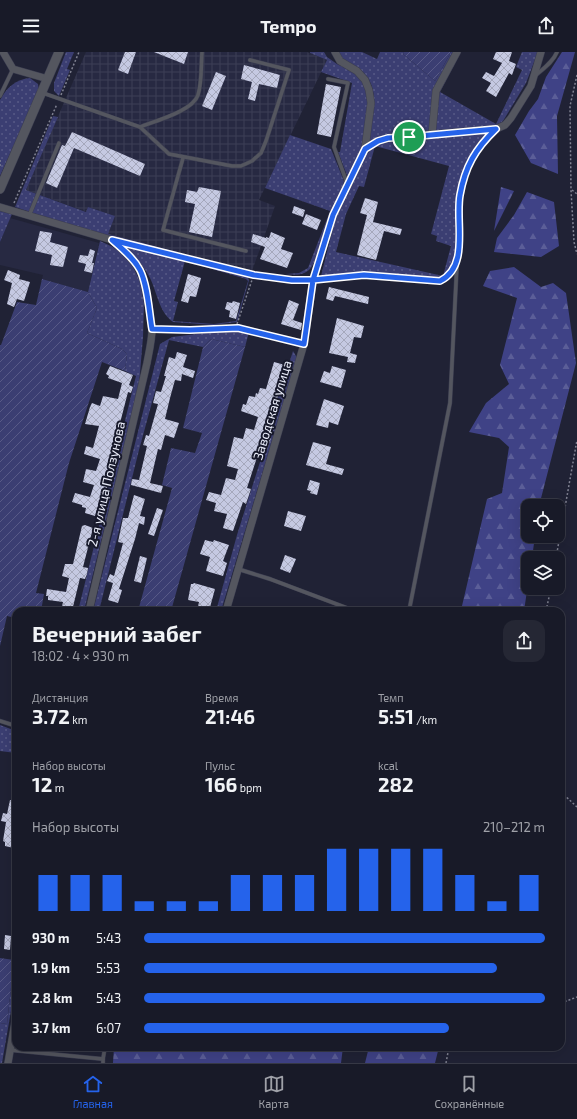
<!DOCTYPE html>
<html lang="ru">
<head>
<meta charset="utf-8">
<style>
  body { margin:0; font-family:"Exo 2",sans-serif; background:#252734; color:#f1f3f6; height:100vh; display:flex; flex-direction:column; font-size:15px; white-space:nowrap }
  * { box-sizing:border-box; margin:0 }
  p { font-size:13px; color:#9fa1a8 }
  .icon { flex:none; width:22px; height:22px; fill:none; stroke:currentColor; stroke-width:2; stroke-linecap:round; stroke-linejoin:round }
  .map { position:relative; flex:1; overflow:hidden }
  .drawer { position:absolute; left:12px; top:555px; width:553px; height:444px; display:flex; flex-direction:column; background:#181a28; border-radius:12px; box-shadow:0 4px 16px #0002,0 0 0 1px #363845 }
  .drawer>* { flex:none }
  .controls { position:absolute; left:521px; top:447px; display:grid; gap:8px }
  .controls a { display:grid; place-items:center; width:44px; height:44px; border-radius:8px; background:#181a28; box-shadow:0 4px 16px #0002,0 0 0 1px #363845; font-size:20px }
  .pin { position:absolute; display:grid; place-items:center; width:34px; height:34px; color:#fff; margin:-17px; border:2px solid #fff; border-radius:50%; box-shadow:0 1px 4px #0007 }
  .round { display:grid; place-items:center; flex:none; width:42px; height:42px; border-radius:12px; background:#252734 }
  .overview { display:flex; align-items:center; justify-content:space-between; height:68px; padding:0 20px }
  h1 { font-size:22px; font-weight:700; line-height:30px }
  .metrics { display:grid; grid-template-columns:repeat(3,1fr); gap:6px; height:68px; padding:4px 20px }
  .metrics div { display:grid; align-content:center }
  .metrics b { font-size:20px; font-weight:700 }
  .metrics small { font-size:11px; font-weight:400 }
  .metrics p { font-size:11px }
  .chart { height:112px; padding:8px 20px }
  .chart p { display:flex; justify-content:space-between }
  .chart svg { width:100%; height:72px; margin-top:4px; stroke:#2563eb; stroke-width:6 }
  ul { padding:0 20px; list-style:none; font-size:13px }
  li { display:grid; grid-template-columns:64px 48px 1fr; align-items:center; height:30px }
  li i { height:10px; border-radius:5px; background:#2563eb }
  header { display:flex; justify-content:space-between; align-items:center; height:52px; padding:0 20px; background:#181a28; font-size:18px; font-weight:700 }
  .tabs { display:flex; justify-content:space-around; align-items:center; height:56px; border-top:1px solid #363845; background:#181a28; font-size:11px; color:#9fa1a8 }
  .tabs a { display:grid; justify-items:center; gap:2px }
  .tabs .active { color:#2563eb }
  .map>svg:first-child { display:block }
</style>
</head>
<body>
<header><svg class="icon" aria-label="menu" viewBox="0 0 24 24"><path d="M4 6h16M4 12h16M4 18h16"/></svg>Tempo<svg class="icon" aria-label="share" viewBox="0 0 24 24"><path d="M12 15V3M7 8l5-5 5 5M5 13v7h14v-7"/></svg></header>
<div class="map">
<svg width="577" height="1011" viewBox="0 0 577 1011">
  <defs>
    <pattern id="industrial-grid" width="8" height="8" patternUnits="userSpaceOnUse"><rect width="8" height="8" fill="#272942"/><path d="M0 4h8M4 0v8" fill="none" stroke="#3c3e55"/></pattern>
    <pattern id="grass-dots" width="8" height="8" patternUnits="userSpaceOnUse"><rect width="8" height="8" fill="#3b3e72"/><path d="M2 2h.1M6 6h.1" fill="none" stroke="#585a87" stroke-width="1.8" stroke-linecap="round"/></pattern>
    <pattern id="forest-firs" width="22" height="20" patternUnits="userSpaceOnUse"><rect width="22" height="20" fill="#3f4286"/><path d="M5 1l3.5 6h-7zM16 11l3.5 6h-7z" fill="#5b5e98"/></pattern>
    <pattern id="garden-furrows" width="10" height="10" patternUnits="userSpaceOnUse"><rect width="10" height="10" fill="#3b3e72"/><path d="M-1 1l2-2M0 10L10 0M9 11l2-2" fill="none" stroke="#585a87"/></pattern>
    <pattern id="building-cross-hatch" width="8" height="8" patternUnits="userSpaceOnUse"><rect width="8" height="8" fill="#c5c9e2"/><path d="M0 0l8 8M0 8l8-8" fill="none" stroke="#a5a8bc"/></pattern>
  </defs>
  <rect width="100%" height="100%" fill="#202235"/>
  <!-- built -->
  <polygon fill="#272942" points="10,166 99,191 88,240 42,227 43,223 0,213 0,190"/>
  <!-- industrial -->
  <polygon fill="url(#industrial-grid)" points="86,0 307,0 327,8 259,148 275,154 252,219 107,182 115,164 88,155 87,160 26,138"/>
  <!-- grass -->
  <g fill="url(#grass-dots)" fill-rule="evenodd">
    <polygon points="66,0 74,0 67,17 70,18 59,44 54,39 54,31"/>
    <polygon points="310,0 324,0 327,5 337,12 356,21 364,31 369,51 362,99 348,126 338,100 340,100 352,31 321,20 327,8 310,1"/>
    <path d="M338 0H362L377 7 380 0H404L403 2 435 29 451 0H461L440 40 496 72 522 18 516 15 522 0H538L526 31 503 69 497 73 488 76 390 82 374 87 368 92C371 69 383 36 361 19 351 12 344 11 338 0Z"/>
    <path d="M30 26 38 32 39 38 0 124V48C6 36 16 27 30 26Z"/>
    <polygon points="53,64 58,65 26,138 86,160 88,155 115,164 108,182 178,200 177,203 106,185 15,155"/>
    <path d="M489 80C468 96 459 126 456 152 454 168 456 186 457 202 454 213 449 219 442 226L403 225 370 221 321 224 335 168 358 115 373 94 378 91 391 87ZM375 94 449 114 431 182 437 184 436 189 451 194 443 224 336 200 346 162 359 134 364 135Z"/>
    <path d="M290 83 331 97 344 129C343 139 336 149 332 158 326 172 319 207 310 217 303 224 295 223 286 222L299 221 308 216 330 159 265 136Z"/>
    <polygon points="0,159 12,162 0,190"/>
    <polygon points="100,189 113,195 122,202 132,213 140,229 144,251 143,285 139,333 84,559 78,559 136,324 125,319 127,302 122,297 87,281 97,256 88,240"/>
    <path d="M124 193 248 225 249 228 237 270 213 273 173 270C159 260 157 240 150 226 143 213 134 203 124 193ZM185 209 246 227 248 229 236 269 214 272 173 269 178 250 174 249Z"/>
    <polygon points="221,279 249,280 245,295 211,287 203,295 169,288 139,398 99,559 93,559 160,292 172,285"/>
    <polygon points="293,299 296,304 296,309 221,559 216,559 237,483 276,359 274,358"/>
    <polygon points="0,673 16,679 16,701 0,699"/>
    <polygon points="16,891 16,930 2,1011 0,1011 0,971 7,972"/>
  </g>
  <!-- forest -->
  <g fill="url(#forest-firs)">
    <polygon points="562,0 575,0 557,64 558,122 531,111 515,83 529,59 538,47 546,25"/>
    <polygon points="501,135 514,139 494,179"/>
    <polygon points="527,140 554,150 559,194 541,205 494,200 497,186 514,163"/>
    <polygon points="514,215 541,235 553,231 566,241 576,311 539,454 528,454 528,484 535,484 532,506 528,506 528,532 524,559 463,559 462,554 487,447 502,441 509,395 499,386 469,380 486,351 509,332 500,313 517,246 483,234 490,219"/>
    <polygon points="114,995 343,995 341,1011 113,1011"/>
    <polygon points="369,995 439,995 435,1011 365,1011"/>
  </g>
  <!-- garden -->
  <g fill="url(#garden-furrows)">
    <polygon points="404,0 451,0 435,29 403,2"/>
    <polygon points="42,227 88,240 97,256 87,281 122,297 127,302 125,319 102,310 69,411 36,541 44,542 41,559 16,559 16,566 7,564 0,594 0,293 1,293 17,250 36,253"/>
    <polygon points="211,287 245,295 171,559 138,559 172,436 162,433 171,396 195,401 202,381 183,376 203,295"/>
    <polygon points="0,906 14,908 7,972 0,971"/>
  </g>
  <!-- building -->
  <g fill="url(#building-cross-hatch)">
    <polygon points="125,0 136,0 128,22 118,18"/>
    <polygon points="154,0 188,0 184,12"/>
    <polygon points="496,0 512,0 509,9 516,12 512,23 509,21 496,45 486,39 491,31 482,26 486,20 494,24 502,11 493,7"/>
    <polygon points="244,13 280,23 277,36 259,32 255,49 248,47 252,30 241,27"/>
    <polygon points="216,20 226,24 212,58 202,54"/>
    <polygon points="326,32 341,35 331,85 317,82"/>
    <polygon points="72,80 145,112 140,124 74,96 57,136 46,131 62,93 65,94"/>
    <polygon points="199,135 221,139 212,185 189,180 195,152 185,150 187,138 197,140"/>
    <polygon points="365,146 378,150 373,170 402,177 400,183 384,179 376,208 357,203 367,163 360,161"/>
    <polygon points="294,154 305,158 303,165 292,161"/>
    <polygon points="306,162 321,168 317,178 302,172"/>
    <polygon points="40,179 52,181 50,190 68,195 63,215 50,213 52,203 35,199"/>
    <polygon points="271,180 285,186 281,197 293,201 287,216 260,207 265,195 251,190 253,182 266,186 266,185 269,186"/>
    <polygon points="90,197 95,199 92,211 94,211 92,221 84,219 86,212 78,210 80,203 88,204"/>
    <polygon points="8,218 20,223 19,227 30,230 24,249 17,247 14,255 7,252 12,231 4,228"/>
    <polygon points="188,222 201,226 196,245 190,244 188,251 181,249"/>
    <polygon points="329,235 369,245 368,252 335,244 333,249 326,247"/>
    <polygon points="289,248 299,252 293,268 302,271 301,278 281,272"/>
    <polygon points="233,249 240,251 236,267 229,265 230,259 225,257 227,250 232,251"/>
    <polygon points="337,266 364,274 361,286 354,285 350,301 357,303 355,311 347,310 348,305 329,301"/>
    <polygon points="177,300 187,303 183,315 195,319 193,326 182,322 181,329 175,328 170,346 165,367 179,371 174,386 165,383 161,398 158,397 150,431 163,434 161,441 131,433 132,427 139,428 147,394 143,393 146,383 149,384 158,352 153,351 156,339 161,340 166,324 164,324 169,305 175,307"/>
    <polygon points="274,310 285,313 276,340 279,341 276,350 273,350 263,384 271,386 267,398 260,396 247,436 251,437 246,452 243,450 233,479 223,476 227,462 214,459 216,451 206,448 209,440 221,443 226,426 235,428 238,417 227,414 234,385 243,387 246,376 254,378 258,365 241,359 243,352 246,353 249,344 255,345 256,341 258,342 260,336 266,337"/>
    <polygon points="110,314 133,323 129,333 133,335 131,341 128,340 119,375 123,376 120,387 117,386 107,421 110,422 107,436 104,435 95,464 85,461 86,456 82,455 82,453 72,450 75,441 90,445 94,433 83,430 86,417 96,419 100,407 84,402 86,394 93,396 99,374 85,372 90,355 92,351 100,354 103,344 118,347 122,331 108,326 109,324 106,322"/>
    <polygon points="332,314 346,318 341,336 320,330 324,319 330,321"/>
    <polygon points="324,347 344,354 338,373 329,370 328,376 316,373"/>
    <polygon points="313,390 331,395 326,412 344,417 342,423 306,413"/>
    <polygon points="310,428 320,431 317,443 310,441 311,439 307,438"/>
    <polygon points="134,443 145,447 140,464 145,465 144,473 139,471 135,487 119,537 122,538 118,551 108,548 113,531 107,529 110,522 114,524 123,491 118,490 123,466 128,466"/>
    <polygon points="157,456 163,458 154,484 148,482"/>
    <polygon points="288,459 306,464 301,479 284,474"/>
    <polygon points="85,473 93,476 83,515 88,516 87,522 85,527 80,526 72,559 61,559 63,550 48,548 48,544 46,544 47,537 66,540 69,526 62,524 65,512 73,512 82,474"/>
    <polygon points="205,488 213,490 214,488 229,493 223,509 227,511 223,524 206,519 210,505 200,502"/>
    <polygon points="285,503 296,507 290,521 280,517"/>
    <polygon points="140,504 147,506 141,531 134,529"/>
    <polygon points="194,531 215,537 209,559 197,559 199,550 188,548 191,532 193,532"/>
    <polygon points="10,748 16,750 16,788 14,796 5,794 5,790 3,789 6,770 1,769 3,761 7,762"/>
    <polygon points="5,883 11,884 10,898 4,897"/>
  </g>
  <g fill="none" stroke-linecap="round" stroke-linejoin="round">
    <!-- service casing -->
    <g stroke="#3c3e51" stroke-width="4.5">
      <g id="service">
        <path d="M536 23C544 16 553 10 557 0"/>
        <polyline points="328,27 348,31 334,95 347,131"/>
        <polyline points="43,41 140,75 169,102 232,114 241,114 252,109 261,101 266,89 289,18 250,8"/>
        <polyline points="0,44 13,17"/>
        <path d="M140 75C155 69 193 59 198 43 202 30 201 14 202 0"/>
        <polyline points="183,106 163,178 246,199"/>
        <polyline points="29,164 59,91"/>
        <path d="M117 190 254 223 292 229 313 228 364 223 440 229C470 215 455 176 459 150 463 120 473 99 495 78"/>
        <polyline points="152,277 190,278 238,277 304,292"/>
        <polyline points="238,517 270,527 355,559"/>
        <polyline points="409,559 450,351 457,211"/>
        <polyline points="0,669 16,674"/>
        <polyline points="10,998 103,1007 103,1011"/>
        <polyline points="103,1007 105,995"/>
      </g>
    </g>
    <!-- minor casing -->
    <g stroke="#3c3e51" stroke-width="8">
      <g id="minor">
        <polyline points="3,0 13,17 48,27"/>
        <polyline points="432,82 436,39 457,0"/>
        <polyline points="365,97 378,89 388,86 496,77 505,73 511,66 531,34 541,0"/>
        <path d="M0 155 112 188C122 197 132 206 139 217 145 227 151 265 152 277 152 288 149 300 147 311L89 559"/>
        <polyline points="226,559 304,292 313,228 333,163 365,97 371,51 369,38 365,28 357,19 340,9 335,0"/>
        <polyline points="8,1011 16,964"/>
      </g>
    </g>
    <!-- tertiary casing -->
    <g stroke="#3c3e51" stroke-width="10">
      <polyline id="tertiary" points="0,137 59,0"/>
    </g>
    <!-- path -->
    <g stroke="#808292" stroke-width="1.5" stroke-dasharray="2 2" stroke-linecap="butt">
      <polyline points="577,23 570,54 571,138 574,190 577,202"/>
      <polyline points="61,43 79,0"/>
      <polyline points="0,108 0,115"/>
      <polyline points="572,138 577,142"/>
      <polyline points="14,151 57,52"/>
      <polyline points="237,272 252,228"/>
      <polyline points="556,506 577,388"/>
      <polyline points="546,559 551,536"/>
      <polyline points="561,740 577,755"/>
      <polyline points="561,951 577,945"/>
      <polyline points="446,1011 449,995"/>
    </g>
    <!-- service -->
    <use href="#service" stroke="#54565f" stroke-width="3.5"/>
    <!-- minor -->
    <use href="#minor" stroke="#54565f" stroke-width="7"/>
    <!-- tertiary -->
    <use href="#tertiary" stroke="#54565f" stroke-width="9"/>
  </g>
  <g fill="none" stroke-linecap="round" stroke-linejoin="round">
    <!-- route casing -->
    <g stroke="#fff" stroke-width="8">
      <path id="route" d="M409 85 388 86 378 89 365 97 333 163 313 228H292L254 223 112 188C122 197 134 206 140 218 148 234 149 260 152 277L190 278 238 276 304 292 313 228 364 223 440 229C470 214 455 170 460 143 465 115 475 97 496 77L409 85"/>
    </g>
    <!-- route -->
    <use href="#route" stroke="#2563eb" stroke-width="5"/>
  </g>
  <g text-anchor="middle" stroke-width="4" stroke-linejoin="round" paint-order="stroke">
    <!-- street labels -->
    <g font-size="13" fill="#eaedfa" stroke="#17192b">
      <text transform="translate(272 358) rotate(-73)" y="5">Заводская улица</text>
      <text transform="translate(106 432) rotate(-77)" y="5">2-я улица Ползунова</text>
    </g>
  </g>
</svg>
<div class="controls">
<a><svg class="icon" aria-label="locate" viewBox="0 0 24 24"><circle cx="12" cy="12" r="6"/><path d="M12 2v4M12 18v4M2 12h4M18 12h4"/></svg></a>
<a><svg class="icon" aria-label="layers" viewBox="0 0 24 24"><path d="M12 4l9 5-9 5-9-5zM3 14l9 5 9-5"/></svg></a>
</div>
<div class="pin" style="left:409px;top:85px;background:#1e9e55"><svg class="icon" aria-label="arrive" viewBox="0 0 24 24"><path d="M6 21V4h12l-3 4 3 4H6"/></svg></div>
<section class="drawer">
<div class="overview"><div><h1>Вечерний забег</h1><p>18:02 · 4 × 930 m</p></div><a class="round"><svg class="icon" aria-label="share" viewBox="0 0 24 24"><path d="M12 15V3M7 8l5-5 5 5M5 13v7h14v-7"/></svg></a></div>
<div class="metrics">
<div><p>Дистанция</p><b>3.72<small> km</small></b></div>
<div><p>Время</p><b>21:46</b></div>
<div><p>Темп</p><b>5:51<small> /km</small></b></div>
</div>
<div class="metrics">
<div><p>Набор высоты</p><b>12<small> m</small></b></div>
<div><p>Пульс</p><b>166<small> bpm</small></b></div>
<div><p>kcal</p><b>282</b></div>
</div>
<div class="chart"><p><span>Набор высоты</span>210–212 m</p>
<svg viewBox="0 0 160 44" preserveAspectRatio="none"><path d="M5 44V22M15 44V22M25 44V22M35 44V38M45 44V38M55 44V38M65 44V22M75 44V22M85 44V22M95 44V6M105 44V6M115 44V6M125 44V6M135 44V22M145 44V38M155 44V22"/></svg>
</div>
<ul>
<li><b>930 m</b>5:43<i style="width:100%"></i></li>
<li><b>1.9 km</b>5:53<i style="width:88%"></i></li>
<li><b>2.8 km</b>5:43<i style="width:100%"></i></li>
<li><b>3.7 km</b>6:07<i style="width:76%"></i></li>
</ul>
</section>
</div>
<nav class="tabs">
<a class="active"><svg class="icon" aria-label="home" viewBox="0 0 24 24"><path d="M3 11l9-7 9 7M6 9v11h12V9"/></svg>Главная</a>
<a><svg class="icon" aria-label="map" viewBox="0 0 24 24"><path d="M3 6l6-2 6 2 6-2v14l-6 2-6-2-6 2zM9 4v14M15 6v14"/></svg>Карта</a>
<a><svg class="icon" aria-label="saved" viewBox="0 0 24 24"><path d="M7 4h10v16l-5-4-5 4z"/></svg>Сохранённые</a>
</nav>
</body>
</html>
